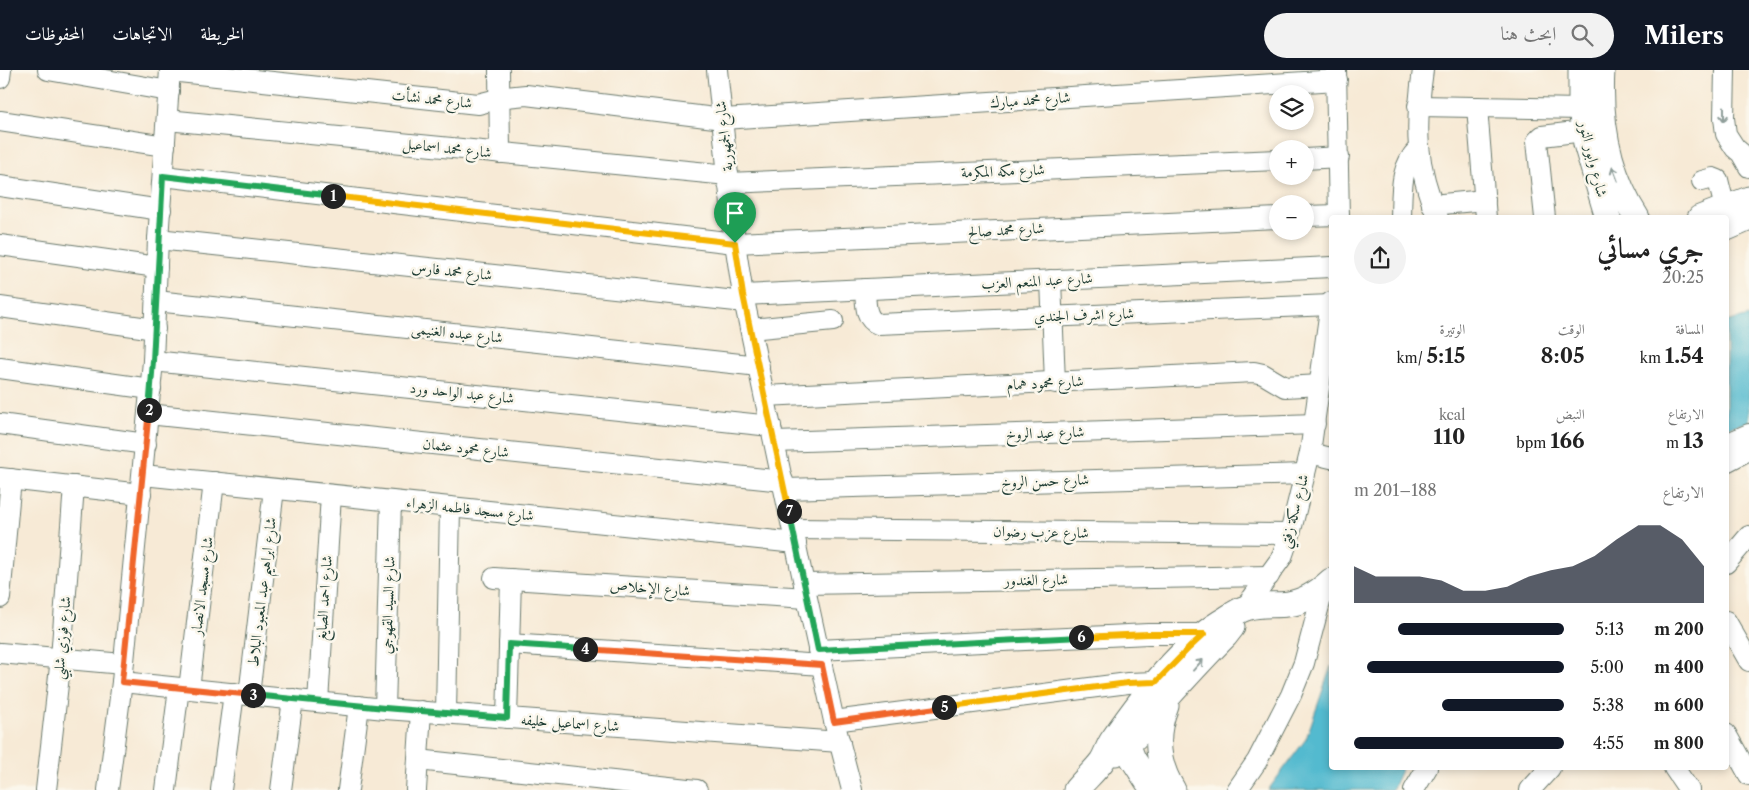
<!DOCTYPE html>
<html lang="ar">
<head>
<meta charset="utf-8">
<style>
  body { margin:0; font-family:"Libre Caslon Text",Amiri,serif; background:#f2f2f2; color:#222; direction:rtl; height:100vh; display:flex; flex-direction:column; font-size:19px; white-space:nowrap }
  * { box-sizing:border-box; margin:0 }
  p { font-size:16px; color:#767676 }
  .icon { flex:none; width:28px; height:28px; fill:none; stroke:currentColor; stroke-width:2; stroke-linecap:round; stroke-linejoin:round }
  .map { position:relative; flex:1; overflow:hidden; direction:ltr }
  .panel { position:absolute; left:1329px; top:145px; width:400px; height:555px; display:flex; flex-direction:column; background:#fff; border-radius:5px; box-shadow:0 2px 8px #0003; direction:rtl }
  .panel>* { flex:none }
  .buttons { position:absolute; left:1269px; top:15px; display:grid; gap:10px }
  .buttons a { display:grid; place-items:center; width:45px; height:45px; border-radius:50%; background:#fff; box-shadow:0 2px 8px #0003; font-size:25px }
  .pin { position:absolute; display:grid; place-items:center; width:42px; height:42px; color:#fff; margin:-51px -21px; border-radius:50% 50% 50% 0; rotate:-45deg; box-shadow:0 0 5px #0007 }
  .pin .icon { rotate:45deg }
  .km { position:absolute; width:25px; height:25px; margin:-12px; border-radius:50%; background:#222; color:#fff; font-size:14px; line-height:25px; text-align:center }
  .round { display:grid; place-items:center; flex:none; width:52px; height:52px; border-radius:26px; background:#f2f2f2 }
  .summary { display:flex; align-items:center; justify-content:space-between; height:85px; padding:0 25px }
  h1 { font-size:28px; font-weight:800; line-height:38px }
  .figures { display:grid; grid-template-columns:repeat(3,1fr); gap:8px; height:85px; padding:5px 25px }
  .figures div { display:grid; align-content:center }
  .figures b { font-size:21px; font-weight:800 }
  .figures small { font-size:14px; font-weight:400 }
  .figures p { font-size:14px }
  .chart { height:140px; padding:10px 25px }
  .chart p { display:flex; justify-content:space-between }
  .chart svg { width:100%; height:90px; margin-top:5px; fill:#111827; opacity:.7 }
  ul { padding:0 25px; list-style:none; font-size:16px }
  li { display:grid; grid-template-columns:80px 60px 1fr; align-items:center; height:38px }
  li i { height:12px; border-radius:6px; background:#111827 }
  header { display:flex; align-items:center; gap:30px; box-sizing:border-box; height:70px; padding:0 25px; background:#111827; color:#fff }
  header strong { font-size:24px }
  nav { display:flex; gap:28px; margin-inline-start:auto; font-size:18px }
  .search { width:350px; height:45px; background:#f2f2f2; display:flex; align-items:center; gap:12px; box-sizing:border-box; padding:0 18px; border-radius:28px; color:#767676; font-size:19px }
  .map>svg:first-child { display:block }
</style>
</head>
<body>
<header>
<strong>Milers</strong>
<div class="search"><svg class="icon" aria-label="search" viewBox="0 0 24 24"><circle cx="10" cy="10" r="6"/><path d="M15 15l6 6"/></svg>ابحث هنا</div>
<nav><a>الخريطة</a><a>الاتجاهات</a><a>المحفوظات</a></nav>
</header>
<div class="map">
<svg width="1749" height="720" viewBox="0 0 1749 720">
  <rect width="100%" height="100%" fill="#fbf7ec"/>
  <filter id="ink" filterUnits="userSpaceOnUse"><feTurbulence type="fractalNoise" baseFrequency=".02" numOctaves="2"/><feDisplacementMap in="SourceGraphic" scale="10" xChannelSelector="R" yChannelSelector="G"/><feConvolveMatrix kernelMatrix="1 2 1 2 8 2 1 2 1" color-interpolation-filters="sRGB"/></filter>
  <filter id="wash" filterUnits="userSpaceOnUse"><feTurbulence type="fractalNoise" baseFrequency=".0096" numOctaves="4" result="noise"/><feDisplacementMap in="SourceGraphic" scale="20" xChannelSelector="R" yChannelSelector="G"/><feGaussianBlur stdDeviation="1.12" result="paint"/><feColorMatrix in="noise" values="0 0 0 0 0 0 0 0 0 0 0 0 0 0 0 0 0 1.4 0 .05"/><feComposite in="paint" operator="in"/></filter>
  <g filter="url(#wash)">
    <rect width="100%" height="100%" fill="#f7ead6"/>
    <!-- water -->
    <g fill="#52bacf" stroke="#387c82">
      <polygon points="1749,246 1749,352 1726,358 1726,252"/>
      <polygon points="1331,596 1331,698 1402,698 1392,720 1268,720 1306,669"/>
    </g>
  </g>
  <g filter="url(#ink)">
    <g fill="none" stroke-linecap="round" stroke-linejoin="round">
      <!-- minor casing -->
      <g stroke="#6b7a6d" stroke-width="22">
        <g id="minor">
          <polyline points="48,0 169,21"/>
          <polyline points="499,0 500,83"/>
          <polyline points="717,0 735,173 743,225 807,528 834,651 852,720"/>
          <polyline points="1336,0 1339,148"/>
          <path d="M1423 0C1415 57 1415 94 1438 148"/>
          <polyline points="1725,0 1724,48 1726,64 1735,78 1741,83 1749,97"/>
          <polyline points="170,1 478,34 506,27 526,25 723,49 1337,10"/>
          <polyline points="0,8 1,0"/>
          <polyline points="1418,36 1581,39"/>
          <polyline points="1477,37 1486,148"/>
          <polyline points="167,50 728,105"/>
          <polyline points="0,51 165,76"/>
          <polyline points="1305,89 1339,87"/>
          <polyline points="163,106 735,173 1278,148"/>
          <polyline points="1702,111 1713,108 1718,110 1725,138"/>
          <polyline points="728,113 1278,90"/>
          <polyline points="0,116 161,140"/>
          <polyline points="1432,135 1485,130"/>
          <polyline points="1305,146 1339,145"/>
          <path d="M1401 148C1402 123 1399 98 1418 79"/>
          <polyline points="1545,148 1537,71 1542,66 1584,61"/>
          <polyline points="1726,161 1749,151"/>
          <polyline points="158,169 745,232"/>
          <polyline points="0,175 157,197"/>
          <polyline points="1051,210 1055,313"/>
          <path d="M865 219C866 231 864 249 878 254L1331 235"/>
          <polyline points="743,225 1331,197"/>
          <polyline points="156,231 759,296"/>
          <polyline points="0,237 155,259"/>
          <polyline points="751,259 833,251"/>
          <polyline points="153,291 771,356"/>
          <polyline points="0,298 151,319"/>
          <polyline points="765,326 1254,302 1263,304 1285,317 1320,315"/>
          <polyline points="148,344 783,411"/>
          <polyline points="0,354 146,374"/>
          <polyline points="775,372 1315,354"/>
          <polyline points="1726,374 1749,364"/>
          <polyline points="1310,383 1331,388"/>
          <polyline points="1726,392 1749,380"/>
          <polyline points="143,405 796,473"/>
          <polyline points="0,408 141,424"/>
          <polyline points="785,419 1305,404"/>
          <polyline points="793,459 1290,464"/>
          <polyline points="1726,493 1749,466"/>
          <polyline points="494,508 807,528"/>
          <polyline points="804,514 1269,506"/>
          <polyline points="0,528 11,409"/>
          <polyline points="1245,538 1282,487 1290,464 1310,383 1331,232"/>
          <polyline points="1726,551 1749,591"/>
          <polyline points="509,574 822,595"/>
          <polyline points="818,580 1148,564 1204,564"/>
          <polyline points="0,583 123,594"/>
          <polyline points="122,612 385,639 840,672"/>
          <polyline points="189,619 214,412"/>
          <polyline points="249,625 274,419"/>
          <polyline points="318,632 331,425"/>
          <polyline points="385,639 391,431"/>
          <polyline points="446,643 450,437"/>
          <polyline points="507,648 511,509"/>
          <polyline points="834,651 1128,613 1156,612"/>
          <polyline points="1726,664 1749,705"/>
          <polyline points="418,690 697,720"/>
          <polyline points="1674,698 1689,720"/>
          <polyline points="46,720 61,588 74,416"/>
          <polyline points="108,720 122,612 153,291 158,169 170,0"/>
          <polyline points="166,720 179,618"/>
          <polyline points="221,720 234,623"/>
          <polyline points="281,720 293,629"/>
          <polyline points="348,720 359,636"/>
          <polyline points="416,720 421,641"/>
          <polyline points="1237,720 1257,691 1291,625 1304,593 1324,517"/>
          <polyline points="1414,720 1427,698"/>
          <polyline points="1530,720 1550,698"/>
        </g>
      </g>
      <!-- major casing -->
      <g stroke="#6b7a6d" stroke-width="27">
        <g id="major">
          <polyline points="1581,0 1581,39 1586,74 1608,148"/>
          <path d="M1602 0C1599 52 1608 103 1637 148"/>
          <polyline points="1700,148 1749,129"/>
          <path d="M1166 636C1154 665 1157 694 1173 720"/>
          <polyline points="1122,661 1133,689 1153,720"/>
          <path d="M1116 683C1138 669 1150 648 1166 629 1185 608 1205 586 1225 566L1232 557"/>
          <path d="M1076 720C1084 710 1094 702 1102 691 1106 685 1108 677 1112 671 1140 630 1182 574 1226 549 1232 545 1239 540 1246 538 1260 533 1274 536 1288 534 1304 532 1319 522 1331 511"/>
        </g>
      </g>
      <!-- minor -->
      <use href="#minor" stroke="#fff" stroke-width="20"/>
      <!-- major -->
      <use href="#major" stroke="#fff" stroke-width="25"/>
    </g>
    <!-- one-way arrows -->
    <defs><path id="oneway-shaft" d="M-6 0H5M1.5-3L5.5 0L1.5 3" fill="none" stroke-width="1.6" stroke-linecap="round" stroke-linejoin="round" transform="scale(1.25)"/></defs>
    <g stroke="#8f9e9a">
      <use href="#oneway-shaft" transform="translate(1724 44) rotate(90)"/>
      <use href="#oneway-shaft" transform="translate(1615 104) rotate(-111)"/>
      <use href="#oneway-shaft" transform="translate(1198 595) rotate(-48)"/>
    </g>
  </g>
  <g fill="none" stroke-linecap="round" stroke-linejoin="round" filter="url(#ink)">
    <!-- split-1 casing -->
    <g stroke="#fff" stroke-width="10">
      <polyline id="split-1" points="333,126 735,173"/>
    </g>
    <!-- split-2 casing -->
    <g stroke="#fff" stroke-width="10">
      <polyline id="split-2" points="149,340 153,291 163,106 333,126"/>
    </g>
    <!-- split-3 casing -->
    <g stroke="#fff" stroke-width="10">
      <polyline id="split-3" points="149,340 122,612 253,625"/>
    </g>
    <!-- split-4 casing -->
    <g stroke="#fff" stroke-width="10">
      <polyline id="split-4" points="253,625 385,638 507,648 509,574 585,579"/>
    </g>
    <!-- split-5 casing -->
    <g stroke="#fff" stroke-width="10">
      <polyline id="split-5" points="585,579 822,595 834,652 944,637"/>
    </g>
    <!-- split-6 casing -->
    <g stroke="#fff" stroke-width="10">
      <polyline id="split-6" points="944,637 1128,613 1156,612 1189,578 1204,564 1148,564 1081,567"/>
    </g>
    <!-- split-7 casing -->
    <g stroke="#fff" stroke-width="10">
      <polyline id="split-7" points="789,441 818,580 1081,567"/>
    </g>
    <!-- split-8 casing -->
    <g stroke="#fff" stroke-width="10">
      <polyline id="split-8" points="735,173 743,225 789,441"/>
    </g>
    <!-- split-1 -->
    <use href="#split-1" stroke="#f5b400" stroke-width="6"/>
    <!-- split-2 -->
    <use href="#split-2" stroke="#22a559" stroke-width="6"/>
    <!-- split-3 -->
    <use href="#split-3" stroke="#f0652b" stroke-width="6"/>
    <!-- split-4 -->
    <use href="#split-4" stroke="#22a559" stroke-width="6"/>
    <!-- split-5 -->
    <use href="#split-5" stroke="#f0652b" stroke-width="6"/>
    <!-- split-6 -->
    <use href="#split-6" stroke="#f5b400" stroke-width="6"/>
    <!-- split-7 -->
    <use href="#split-7" stroke="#22a559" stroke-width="6"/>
    <!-- split-8 -->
    <use href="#split-8" stroke="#f5b400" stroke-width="6"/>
  </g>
  <g text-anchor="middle" stroke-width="5" stroke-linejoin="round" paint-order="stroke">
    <!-- street labels -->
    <g font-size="15" fill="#1f3d34" stroke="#fbf7ec">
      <text transform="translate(432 29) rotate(6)" y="5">شارع محمد نشأت</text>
      <text transform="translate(1030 30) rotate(-4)" y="5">شارع محمد مبارك</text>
      <text transform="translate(724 66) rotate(-96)" y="5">شارع الجمهورية</text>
      <text transform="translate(447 78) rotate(6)" y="5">شارع محمد اسماعيل</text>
      <text transform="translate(1593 89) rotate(76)" y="5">شارع وابور النور</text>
      <text transform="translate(1003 101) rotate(-2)" y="5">شارع مكه المكرمة</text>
      <text transform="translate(1006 160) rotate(-3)" y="5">شارع محمد صالح</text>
      <text transform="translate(452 201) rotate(6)" y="5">شارع محمد فارس</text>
      <text transform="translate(1037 211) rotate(-3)" y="5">شارع عبد المنعم العزب</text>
      <text transform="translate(1084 245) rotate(-2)" y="5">شارع اشرف الجندي</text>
      <text transform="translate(457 263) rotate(6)" y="5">شارع عبده الغنيمى</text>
      <text transform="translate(1045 313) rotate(-3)" y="5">شارع محمود همام</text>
      <text transform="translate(462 323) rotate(6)" y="5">شارع عبد الواحد ورد</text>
      <text transform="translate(1045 363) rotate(-2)" y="5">شارع عيد الروخ</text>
      <text transform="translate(466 378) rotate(6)" y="5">شارع محمود عثمان</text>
      <text transform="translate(1045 411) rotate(-2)" y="5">شارع حسن الروخ</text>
      <text transform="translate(470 439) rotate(6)" y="5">شارع مسجد فاطمه الزهراء</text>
      <text transform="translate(1294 441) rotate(-75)" y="5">شارع سكة زفتي</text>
      <text transform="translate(1041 462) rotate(1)" y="5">شارع عزب رضوان</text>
      <text transform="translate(1036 510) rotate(-1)" y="5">شارع الغندور</text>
      <text transform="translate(202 516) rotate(-83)" y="5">شارع مسجد الانصار</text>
      <text transform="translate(650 518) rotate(4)" y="5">شارع الإخلاص</text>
      <text transform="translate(262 522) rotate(-83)" y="5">شارع ابراهيم عبد المعبود البلاط</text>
      <text transform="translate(324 528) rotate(-86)" y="5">شارع احمد الصايغ</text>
      <text transform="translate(388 535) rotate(-88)" y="5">شارع السيد القهوجي</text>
      <text transform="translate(62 568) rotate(-85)" y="5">شارع فوزي شلبي</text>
      <text transform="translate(570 653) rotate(4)" y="5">شارع اسماعيل خليفه</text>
    </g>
  </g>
</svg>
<div class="buttons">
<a><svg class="icon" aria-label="layers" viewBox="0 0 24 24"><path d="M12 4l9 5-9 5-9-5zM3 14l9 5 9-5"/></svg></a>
<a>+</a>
<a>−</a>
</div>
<div class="pin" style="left:735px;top:173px;background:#1e9e55"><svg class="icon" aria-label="arrive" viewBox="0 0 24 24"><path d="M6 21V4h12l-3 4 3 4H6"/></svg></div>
<b class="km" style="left:333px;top:126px">1</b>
<b class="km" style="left:149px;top:340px">2</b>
<b class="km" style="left:253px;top:625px">3</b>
<b class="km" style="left:585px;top:579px">4</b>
<b class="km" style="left:944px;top:637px">5</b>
<b class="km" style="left:1081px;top:567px">6</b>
<b class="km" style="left:789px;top:441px">7</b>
<section class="panel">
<div class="summary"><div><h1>جري مسائي</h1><p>20:25</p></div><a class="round"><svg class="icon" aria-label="share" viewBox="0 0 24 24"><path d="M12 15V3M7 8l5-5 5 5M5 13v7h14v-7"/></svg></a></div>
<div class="figures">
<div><p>المسافة</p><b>1.54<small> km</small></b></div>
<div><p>الوقت</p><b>8:05</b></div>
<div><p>الوتيرة</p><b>5:15<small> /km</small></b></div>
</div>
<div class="figures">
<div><p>الارتفاع</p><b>13<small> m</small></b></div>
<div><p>النبض</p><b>166<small> bpm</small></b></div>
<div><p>kcal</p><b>110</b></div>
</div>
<div class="chart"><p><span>الارتفاع</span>188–201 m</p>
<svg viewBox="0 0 160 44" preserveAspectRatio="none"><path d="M0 44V26L10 31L20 31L30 31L40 33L50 38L60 38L70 36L80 31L90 28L100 26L110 21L120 13L130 6L140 6L150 13L160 26V44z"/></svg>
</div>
<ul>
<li><b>200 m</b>5:13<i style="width:79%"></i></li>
<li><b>400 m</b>5:00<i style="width:94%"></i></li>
<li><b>600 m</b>5:38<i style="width:58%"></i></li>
<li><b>800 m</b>4:55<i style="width:100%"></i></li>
</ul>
</section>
</div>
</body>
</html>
